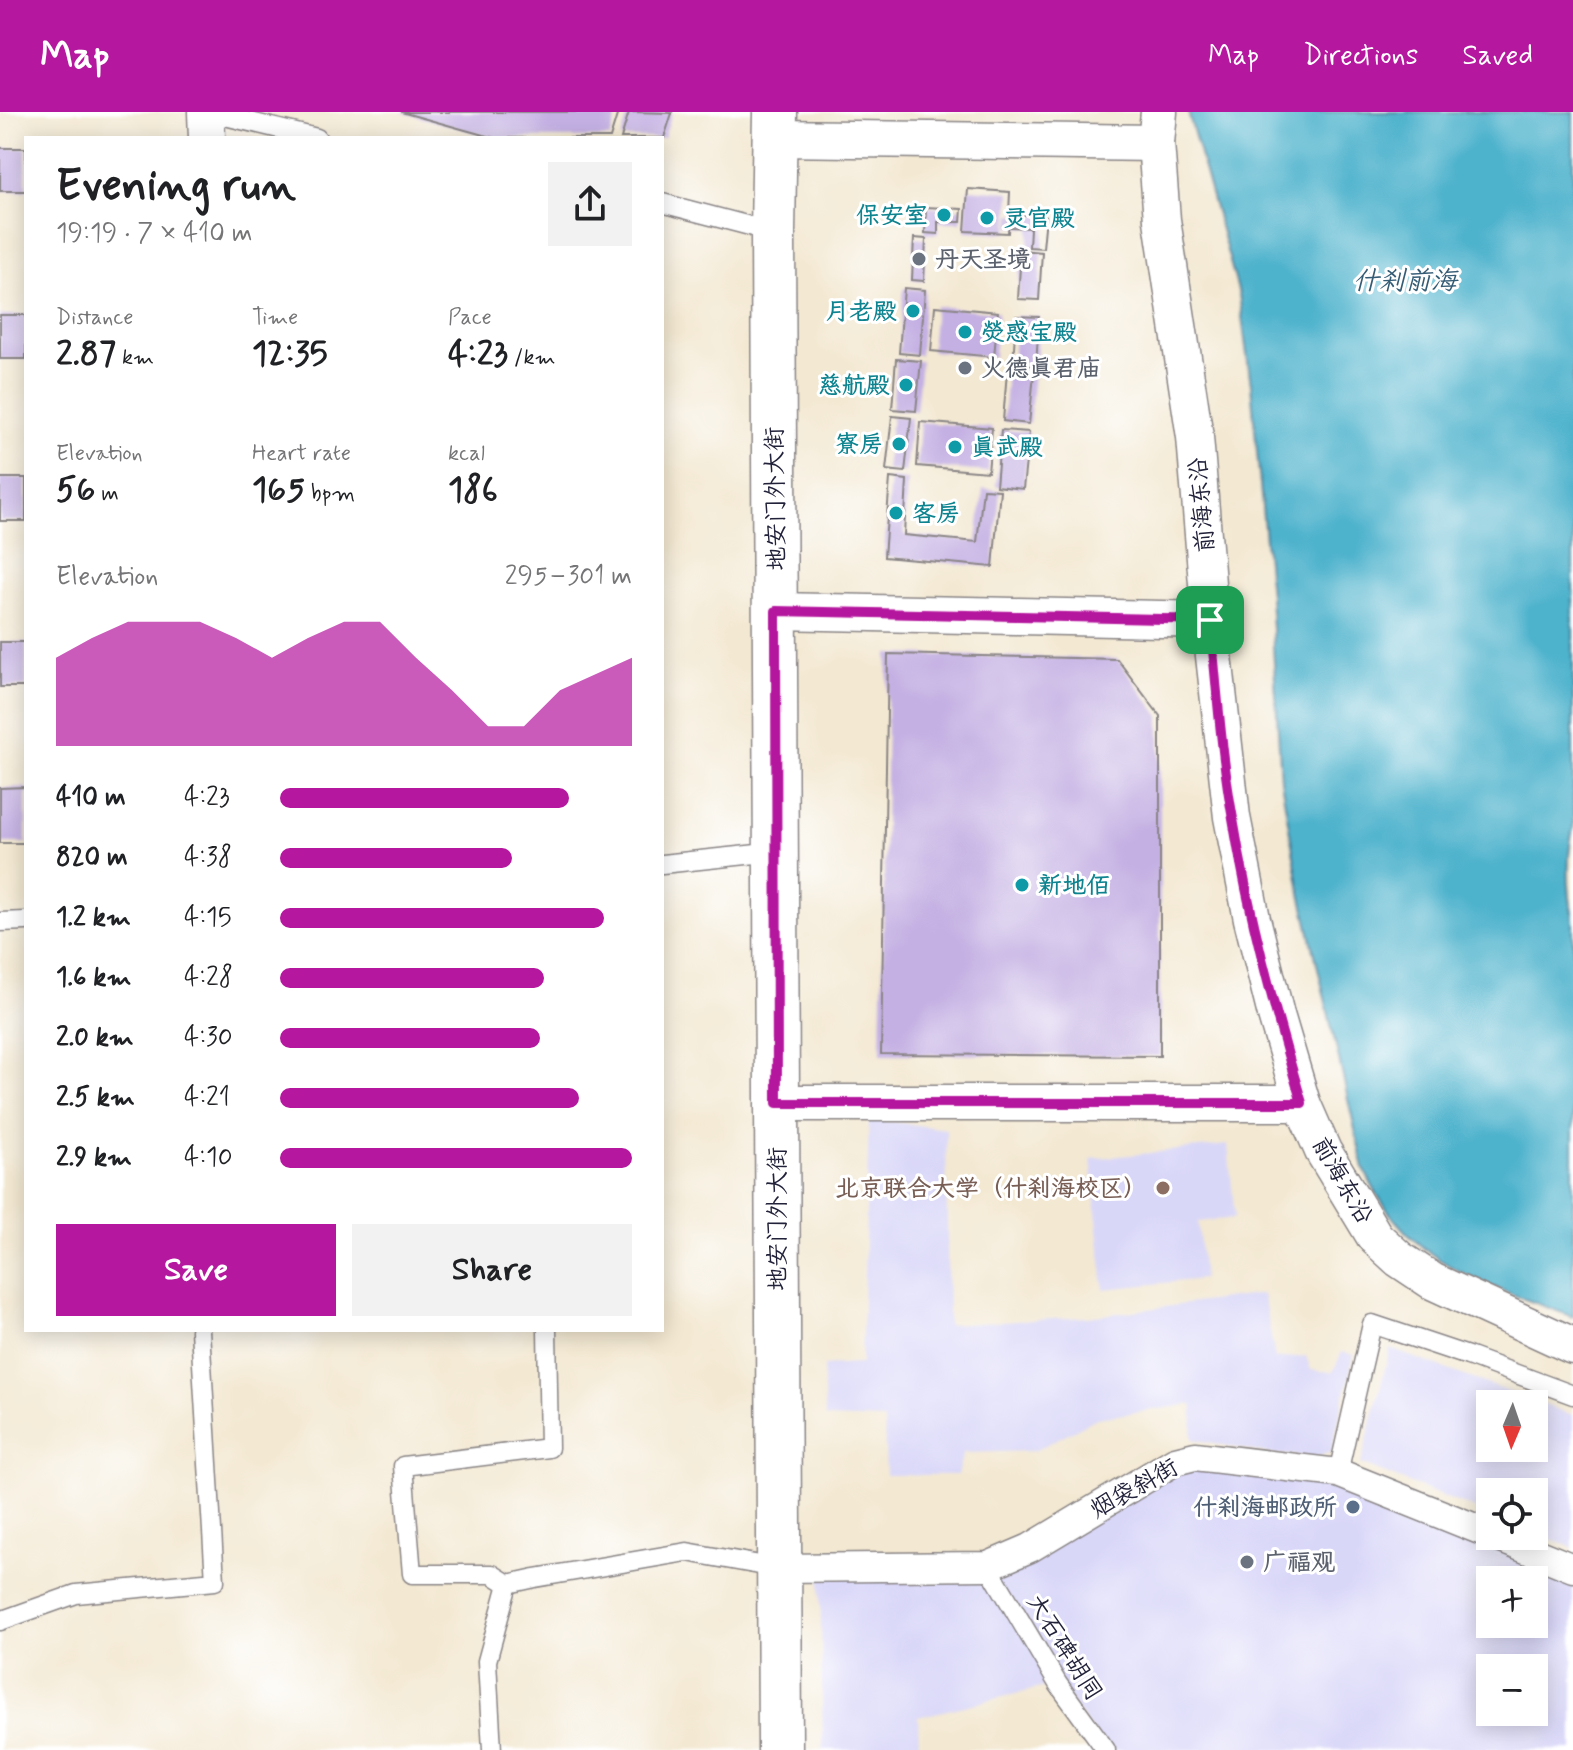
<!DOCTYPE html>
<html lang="en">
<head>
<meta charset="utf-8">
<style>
  body { margin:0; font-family:Mynerve,"LXGW WenKai TC",sans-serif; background:#f2f2f2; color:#202124; height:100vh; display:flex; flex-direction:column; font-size:30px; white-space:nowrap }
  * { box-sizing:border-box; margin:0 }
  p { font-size:26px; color:#757577 }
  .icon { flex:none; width:44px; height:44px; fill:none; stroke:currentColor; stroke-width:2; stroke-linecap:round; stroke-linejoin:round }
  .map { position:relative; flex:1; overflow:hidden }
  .side { position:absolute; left:24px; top:24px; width:640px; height:1196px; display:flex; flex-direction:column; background:#fff; border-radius:0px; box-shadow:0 4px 20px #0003 }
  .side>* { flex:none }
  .needle { width:52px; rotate:182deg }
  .tools { position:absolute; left:1476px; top:1278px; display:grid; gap:16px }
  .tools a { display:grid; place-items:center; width:72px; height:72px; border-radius:0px; background:#fff; box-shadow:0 4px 20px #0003; font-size:40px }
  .pin { position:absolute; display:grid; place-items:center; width:68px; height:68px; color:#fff; margin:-34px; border-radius:16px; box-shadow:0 4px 12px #0006 }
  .round { display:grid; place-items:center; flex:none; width:84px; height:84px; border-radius:0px; background:#f2f2f2 }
  .headline { display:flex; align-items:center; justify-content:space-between; height:136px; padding:0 32px }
  h1 { font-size:44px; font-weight:700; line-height:60px }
  .figures { display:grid; grid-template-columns:repeat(3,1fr); gap:12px; height:136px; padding:8px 32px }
  .figures div { display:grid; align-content:center }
  .figures b { font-size:34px; font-weight:700 }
  .figures small { font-size:22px; font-weight:400 }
  .figures p { font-size:22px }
  .chart { height:224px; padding:16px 32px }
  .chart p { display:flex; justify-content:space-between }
  .chart svg { width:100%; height:144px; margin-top:8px; fill:#b5179e; opacity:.7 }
  .cta { display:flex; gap:16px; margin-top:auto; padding:16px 32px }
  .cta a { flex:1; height:92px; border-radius:0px; background:#b5179e; color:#fff; font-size:32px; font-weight:700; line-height:92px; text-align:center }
  .cta a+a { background:#f2f2f2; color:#202124 }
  ul { padding:0 32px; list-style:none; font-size:26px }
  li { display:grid; grid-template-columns:128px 96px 1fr; align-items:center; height:60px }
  li i { height:20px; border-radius:10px; background:#b5179e }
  header { display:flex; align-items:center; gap:48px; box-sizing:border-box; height:112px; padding:0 40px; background:#b5179e; color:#fff }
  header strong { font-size:38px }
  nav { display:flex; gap:44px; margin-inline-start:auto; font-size:28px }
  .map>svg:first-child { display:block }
</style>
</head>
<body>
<header>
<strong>Map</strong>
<nav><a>Map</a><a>Directions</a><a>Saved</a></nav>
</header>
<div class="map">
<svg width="1573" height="1638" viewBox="0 0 1573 1638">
  <rect width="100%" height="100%" fill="#fff"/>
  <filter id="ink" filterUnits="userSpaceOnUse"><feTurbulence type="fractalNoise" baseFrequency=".0125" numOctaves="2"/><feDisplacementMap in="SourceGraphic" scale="16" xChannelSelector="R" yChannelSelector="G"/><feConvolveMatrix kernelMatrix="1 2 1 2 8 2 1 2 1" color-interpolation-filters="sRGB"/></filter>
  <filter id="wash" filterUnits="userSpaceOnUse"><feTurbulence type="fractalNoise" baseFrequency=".006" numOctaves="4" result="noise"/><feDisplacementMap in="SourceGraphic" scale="32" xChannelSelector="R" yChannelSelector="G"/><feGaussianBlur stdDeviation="1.8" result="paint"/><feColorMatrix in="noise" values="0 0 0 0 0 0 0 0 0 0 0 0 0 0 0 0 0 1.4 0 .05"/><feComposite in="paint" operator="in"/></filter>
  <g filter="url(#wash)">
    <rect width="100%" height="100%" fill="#f3e8d1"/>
    <!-- built -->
    <g fill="#d9d7f8" fill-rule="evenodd">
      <polygon points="869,1007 946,1017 948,1213 1088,1205 1263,1182 1275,1247 1306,1244 1311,1258 1333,1260 1342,1240 1354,1243 1331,1340 1317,1345 1269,1342 1192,1327 1193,1292 1097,1306 1034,1339 963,1341 957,1363 886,1363 884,1308 825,1306 823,1254 861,1252"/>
      <polygon points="1228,1033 1235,1106 1198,1110 1203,1167 1104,1177 1091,1047"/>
      <path d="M1390 1237 1573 1303V1436L1534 1420V1380H1490V1403L1361 1352ZM1490 1292H1534V1336H1490Z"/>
      <path d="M1175 1349 1338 1361 1573 1469V1638H1106L1058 1572 918 1605 919 1638H823L820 1455 988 1454ZM1490 1468H1534V1512H1490ZM1490 1556H1534V1600H1490Z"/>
    </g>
    <!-- water -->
    <path fill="#4eb2cc" stroke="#386a84" stroke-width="2" d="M1188 0H1573V716C1566 747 1568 778 1573 808V1205C1482 1170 1407 1154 1364 1057L1299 773 1281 669 1270 484 1251 273 1239 182Z"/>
    <g id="blocks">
      <!-- building -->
      <g fill="#c4b0e3">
        <polygon points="401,0 618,0 610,26 494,26"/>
        <polygon points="629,0 672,1 664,26 621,26"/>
        <rect x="0" y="36" width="26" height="43"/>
        <polygon points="968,77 1010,80 1008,121 965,119"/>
        <polygon points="926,95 962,97 961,110 938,110 938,122 925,121"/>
        <polygon points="1011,102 1046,104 1043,136 1029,135 1030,116 1010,115"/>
        <polygon points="914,126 926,127 924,169 912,168"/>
        <polygon points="1021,138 1042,140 1039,188 1018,187"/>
        <polygon points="904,176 925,178 920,243 899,241"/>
        <polygon points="935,194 998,200 994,245 931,239"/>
        <rect x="0" y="203" width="26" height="44"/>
        <polygon points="1016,204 1039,205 1036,254 1013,252"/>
        <polygon points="896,247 921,249 916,299 892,297"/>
        <polygon points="1007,259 1034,262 1029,312 1003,309"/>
        <polygon points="892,304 911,306 905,360 886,358"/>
        <polygon points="920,310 992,316 988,360 917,354"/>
        <polygon points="1001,318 1029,320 1023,377 996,374"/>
        <rect x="0" y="366" width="26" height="43"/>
        <polygon points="890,366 907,368 904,423 977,430 983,377 1000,378 993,455 884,445"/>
        <rect x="0" y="530" width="26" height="45"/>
        <polygon points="888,542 1117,547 1160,604 1160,944 881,942"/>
        <polygon points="26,675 26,731 0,731 0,676"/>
      </g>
    </g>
  </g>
  <g filter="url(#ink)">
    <use href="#blocks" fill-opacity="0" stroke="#8a8586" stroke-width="2"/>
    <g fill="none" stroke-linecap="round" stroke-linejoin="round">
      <!-- service casing -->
      <g stroke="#8a8586" stroke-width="21">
        <g id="service">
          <polyline points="208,0 317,26"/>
          <polyline points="662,91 773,120"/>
          <polyline points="662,752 776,740"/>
          <polyline points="0,810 26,809"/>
          <polyline points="547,1218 549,1336 403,1354 412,1462 492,1462 508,1472 535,1466 687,1440 777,1456"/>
          <polyline points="1338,1361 1372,1212 1468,1244 1573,1283"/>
          <polyline points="988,1454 1058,1572 1106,1638"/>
          <polyline points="0,1509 76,1482 215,1469 200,1218"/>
          <polyline points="492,1638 487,1549 508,1472"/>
        </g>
      </g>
      <!-- pedestrian casing -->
      <g stroke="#8a8586" stroke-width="31">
        <g id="pedestrian">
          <polyline points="1494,1424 1573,1456"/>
          <polyline points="777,1456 988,1454 1030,1436 1175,1349 1195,1344 1338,1361 1490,1422"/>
        </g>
      </g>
      <!-- minor casing -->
      <g stroke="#8a8586" stroke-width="39">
        <g id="minor">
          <polyline points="206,0 207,26"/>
          <polyline points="1159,0 1156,31 1162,108 1195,325 1210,508 1232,705 1252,807 1276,903 1302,991 1323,1039 1375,1125 1399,1147 1432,1169 1573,1234"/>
          <polyline points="775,26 1156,31"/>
          <polyline points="776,499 1210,508"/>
          <polyline points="777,991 1302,991"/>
        </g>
      </g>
      <!-- secondary casing -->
      <g stroke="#8a8586" stroke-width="47">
        <polyline id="secondary" points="775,0 773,120 780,1638"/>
      </g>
      <!-- service -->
      <use href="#service" stroke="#fff" stroke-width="18"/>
      <!-- pedestrian -->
      <use href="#pedestrian" stroke="#fff" stroke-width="28"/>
      <!-- minor -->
      <use href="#minor" stroke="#fff" stroke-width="36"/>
      <!-- secondary -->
      <use href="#secondary" stroke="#fff" stroke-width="44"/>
    </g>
  </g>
  <g fill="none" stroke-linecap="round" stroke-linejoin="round" filter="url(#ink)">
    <!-- route casing -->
    <g stroke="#fff" stroke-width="16">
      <path id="route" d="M776 499 1210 508C1217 574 1221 642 1233 707 1249 804 1274 897 1302 991H777Z"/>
    </g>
    <!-- route -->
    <use href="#route" stroke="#b5179e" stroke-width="10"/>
  </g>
  <!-- markers -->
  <g fill="#0f9aa8" stroke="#fff" stroke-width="3">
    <circle cx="944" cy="103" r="8"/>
    <circle cx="987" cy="106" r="8"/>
    <circle cx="913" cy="199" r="8"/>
    <circle cx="965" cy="220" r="8"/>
    <circle cx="906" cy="273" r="8"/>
    <circle cx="899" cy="332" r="8"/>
    <circle cx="955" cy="335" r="8"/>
    <circle cx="896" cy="401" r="8"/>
    <circle cx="1022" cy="773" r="8"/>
  </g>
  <g fill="#6b7280" stroke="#fff" stroke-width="3">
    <circle cx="919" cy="147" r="8"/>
    <circle cx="965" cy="256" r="8"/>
    <circle cx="1247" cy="1450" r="8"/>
  </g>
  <circle fill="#8d6e63" stroke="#fff" stroke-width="3" cx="1163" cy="1076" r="8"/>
  <circle fill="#5c6f8a" stroke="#fff" stroke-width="3" cx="1353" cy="1395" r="8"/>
  <g text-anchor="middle" stroke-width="6" stroke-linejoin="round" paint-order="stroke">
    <!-- culture labels -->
    <g font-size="24" font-weight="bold" fill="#0d838f" stroke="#fff" text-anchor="start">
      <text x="928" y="111" text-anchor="end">保安室</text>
      <text x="1003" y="114">灵官殿</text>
      <text x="897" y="207" text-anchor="end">月老殿</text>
      <text x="981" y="228">熒惑宝殿</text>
      <text x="890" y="281" text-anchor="end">慈航殿</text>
      <text x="883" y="340" text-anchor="end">寮房</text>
      <text x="971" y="343">真武殿</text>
      <text x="912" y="409">客房</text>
      <text x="1038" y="781">新地佰</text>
    </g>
    <!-- worship labels -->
    <g font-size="24" font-weight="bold" fill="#5b616d" stroke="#fff" text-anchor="start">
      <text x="935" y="155">丹天圣境</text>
      <text x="981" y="264">火德真君庙</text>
      <text x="1263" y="1458">广福观</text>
    </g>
    <!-- street labels -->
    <g font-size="24" fill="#22223b" stroke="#fff">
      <text transform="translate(775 387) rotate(-91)" y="8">地安门外大街</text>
      <text transform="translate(1201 393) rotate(-95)" y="8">前海东沿</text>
      <text transform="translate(1343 1068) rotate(60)" y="8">前海东沿</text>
      <text transform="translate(777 1107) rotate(-90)" y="8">地安门外大街</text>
      <text transform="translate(1134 1376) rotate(-29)" y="8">烟袋斜街</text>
      <text transform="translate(1065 1535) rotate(58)" y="8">大石碑胡同</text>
    </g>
    <!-- education labels -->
    <g font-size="24" font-weight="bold" fill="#785e54" stroke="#fff" text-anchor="end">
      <text x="1147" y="1084">北京联合大学（什刹海校区）</text>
    </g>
    <!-- service labels -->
    <g font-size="24" font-weight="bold" fill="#4e5e75" stroke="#fff" text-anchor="end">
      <text x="1337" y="1403">什刹海邮政所</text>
    </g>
    <!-- water labels -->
    <g font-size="26" font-style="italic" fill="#345c75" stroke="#fff">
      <text x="1405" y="177">什刹前海</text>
    </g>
  </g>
</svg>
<div class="tools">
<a><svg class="needle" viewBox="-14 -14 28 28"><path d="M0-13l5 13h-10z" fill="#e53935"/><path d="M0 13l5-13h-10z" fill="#757577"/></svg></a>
<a><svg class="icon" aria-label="locate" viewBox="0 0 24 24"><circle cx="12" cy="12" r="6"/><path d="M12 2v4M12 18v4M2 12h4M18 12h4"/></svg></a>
<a>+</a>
<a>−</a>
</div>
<div class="pin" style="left:1210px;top:508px;background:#1e9e55"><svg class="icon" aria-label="arrive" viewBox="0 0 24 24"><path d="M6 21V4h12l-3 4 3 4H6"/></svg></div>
<section class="side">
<div class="headline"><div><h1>Evening run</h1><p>19:19 · 7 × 410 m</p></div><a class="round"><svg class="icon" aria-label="share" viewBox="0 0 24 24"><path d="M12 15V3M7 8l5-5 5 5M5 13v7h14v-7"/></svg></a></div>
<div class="figures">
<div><p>Distance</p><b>2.87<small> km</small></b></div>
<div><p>Time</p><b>12:35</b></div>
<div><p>Pace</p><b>4:23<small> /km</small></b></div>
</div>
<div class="figures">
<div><p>Elevation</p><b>56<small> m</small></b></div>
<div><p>Heart rate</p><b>165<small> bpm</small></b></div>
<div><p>kcal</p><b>186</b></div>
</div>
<div class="chart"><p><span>Elevation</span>295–301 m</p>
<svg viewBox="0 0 160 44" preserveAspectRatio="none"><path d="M0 44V17L10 11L20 6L30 6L40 6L50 11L60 17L70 11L80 6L90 6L100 17L110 27L120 38L130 38L140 27L150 22L160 17V44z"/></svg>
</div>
<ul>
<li><b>410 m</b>4:23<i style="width:82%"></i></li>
<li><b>820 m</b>4:38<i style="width:66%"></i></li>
<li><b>1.2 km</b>4:15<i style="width:92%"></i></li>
<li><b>1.6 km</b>4:28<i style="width:75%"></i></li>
<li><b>2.0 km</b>4:30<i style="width:74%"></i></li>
<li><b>2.5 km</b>4:21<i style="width:85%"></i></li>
<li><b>2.9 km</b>4:10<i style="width:100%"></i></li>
</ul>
<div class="cta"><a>Save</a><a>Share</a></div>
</section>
</div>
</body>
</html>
